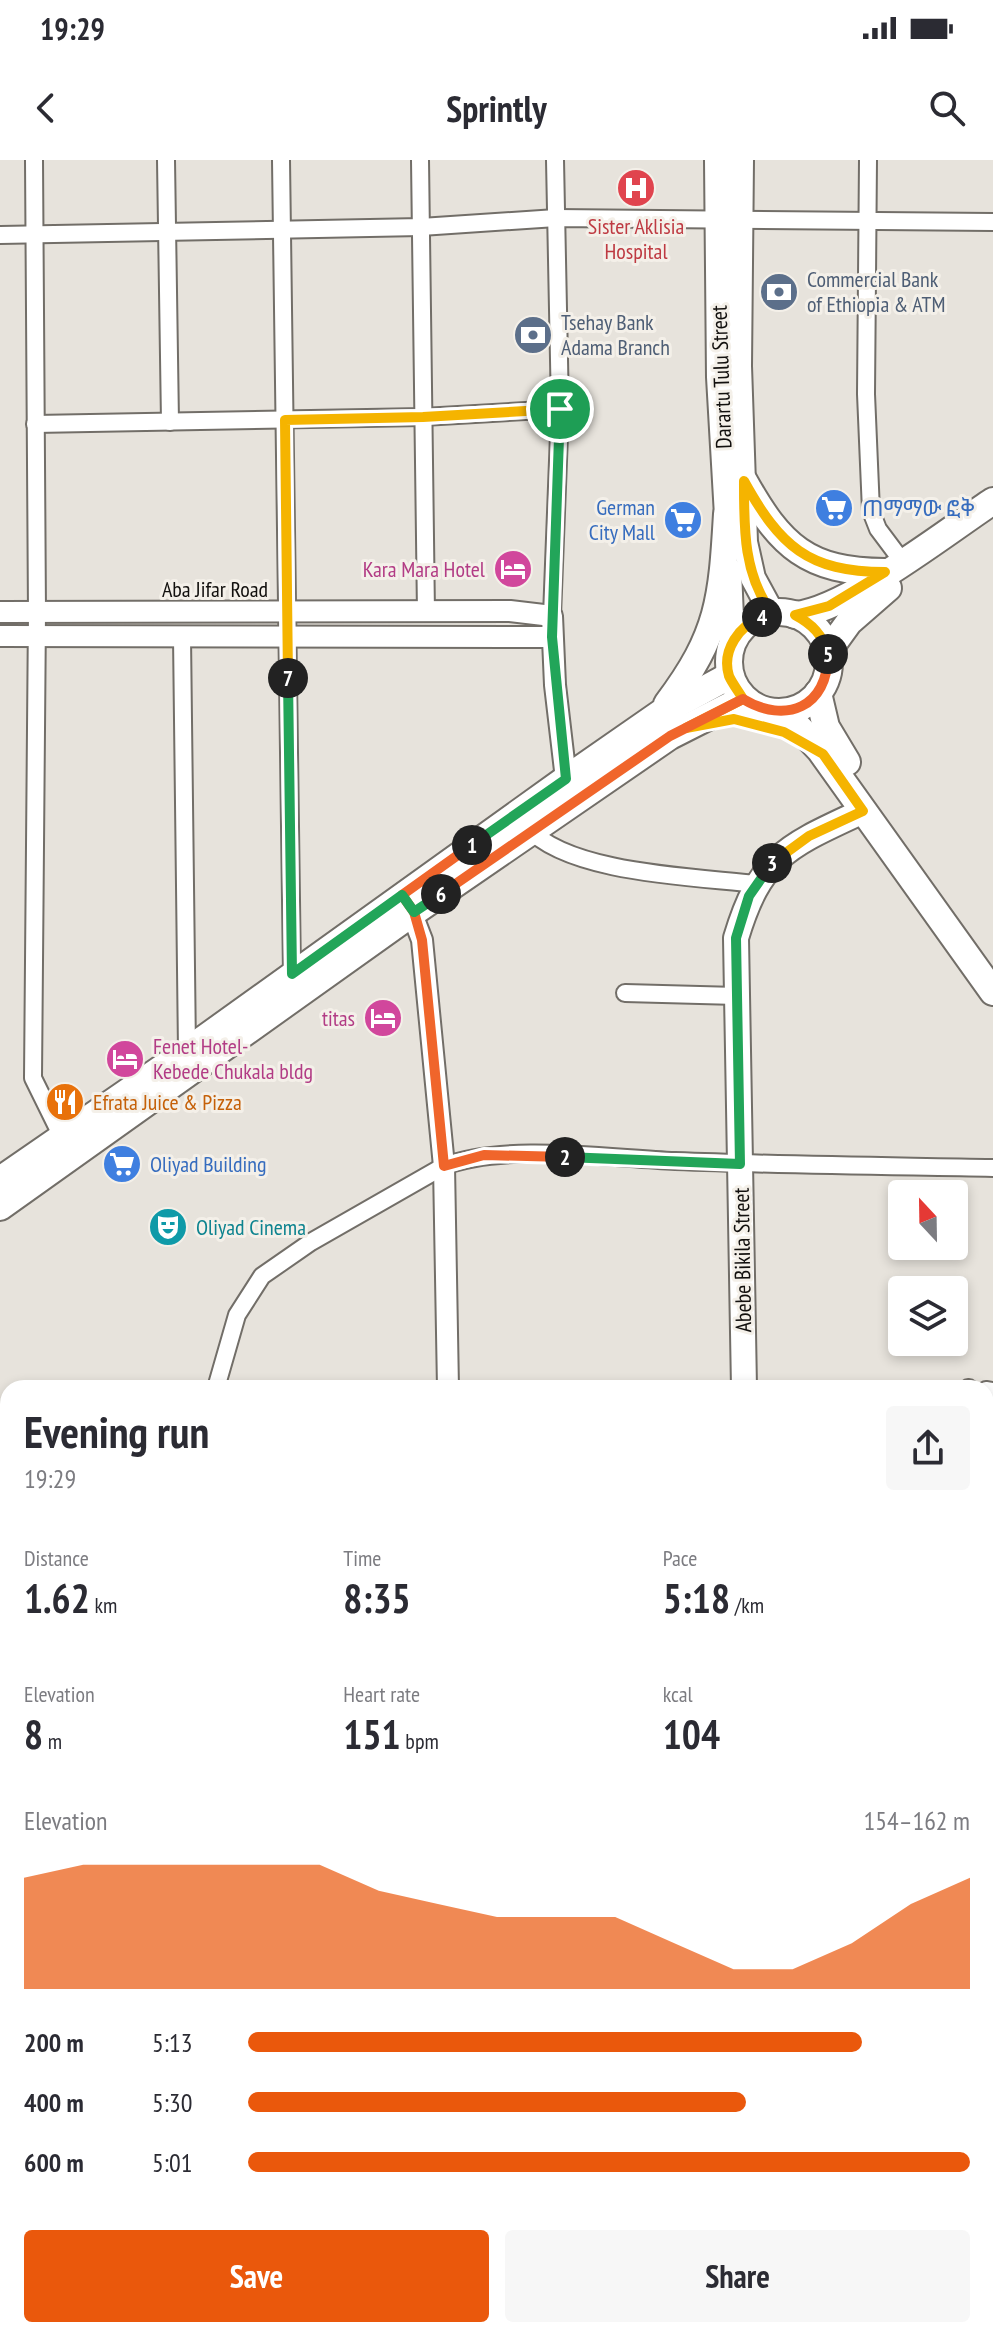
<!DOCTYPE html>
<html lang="en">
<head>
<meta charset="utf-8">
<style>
  body { margin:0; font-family:"PT Sans Narrow","Noto Sans Ethiopic",sans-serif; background:#f7f7f7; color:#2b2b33; height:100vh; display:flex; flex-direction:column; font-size:30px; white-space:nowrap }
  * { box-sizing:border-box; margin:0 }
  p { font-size:26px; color:#7c7c81 }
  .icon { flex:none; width:44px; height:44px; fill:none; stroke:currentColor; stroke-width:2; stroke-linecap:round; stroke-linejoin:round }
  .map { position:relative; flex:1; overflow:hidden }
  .side { position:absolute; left:0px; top:1220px; width:994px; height:958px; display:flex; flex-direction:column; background:#fff; border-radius:24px 24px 0 0; box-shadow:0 4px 12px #0003 }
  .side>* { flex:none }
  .needle { width:52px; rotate:338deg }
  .controls { position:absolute; left:888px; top:1020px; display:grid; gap:16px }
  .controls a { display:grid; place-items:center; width:80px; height:80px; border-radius:8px; background:#fff; box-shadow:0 4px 12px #0003; font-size:40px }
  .pin { position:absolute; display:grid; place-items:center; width:68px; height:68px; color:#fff; margin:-34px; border:4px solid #fff; border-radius:50%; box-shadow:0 2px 8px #0007 }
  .km { position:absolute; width:40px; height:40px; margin:-20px; border-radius:50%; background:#222; color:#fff; font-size:22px; line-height:40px; text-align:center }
  .round { display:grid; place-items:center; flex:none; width:84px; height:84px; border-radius:8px; background:#f7f7f7 }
  .summary { display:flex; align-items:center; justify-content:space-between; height:136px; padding:0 24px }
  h1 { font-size:44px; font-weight:600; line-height:60px }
  .figures { display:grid; grid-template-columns:repeat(3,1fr); gap:12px; height:136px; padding:8px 24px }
  .figures div { display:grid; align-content:center }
  .figures b { font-size:40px; font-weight:600 }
  .figures small { font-size:22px; font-weight:400 }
  .figures p { font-size:22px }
  .chart { height:224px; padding:16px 24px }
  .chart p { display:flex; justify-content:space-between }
  .chart svg { width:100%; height:144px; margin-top:8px; fill:#ea580c; opacity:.7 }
  .action { display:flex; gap:16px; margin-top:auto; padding:16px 24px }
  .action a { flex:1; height:92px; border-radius:8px; background:#ea580c; color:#fff; font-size:32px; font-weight:600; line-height:92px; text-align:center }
  .action a+a { background:#f7f7f7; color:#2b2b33 }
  ul { padding:0 24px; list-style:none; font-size:26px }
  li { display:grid; grid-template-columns:128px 96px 1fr; align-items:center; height:60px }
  li i { height:20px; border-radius:10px; background:#ea580c }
  .status { display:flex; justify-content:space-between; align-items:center; height:56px; padding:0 40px; background:#fff; direction:ltr }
  .status svg { height:22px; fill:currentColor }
  header { display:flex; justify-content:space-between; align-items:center; height:104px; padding:0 24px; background:#fff; font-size:36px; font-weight:600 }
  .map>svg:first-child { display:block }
</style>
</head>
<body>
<div class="status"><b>19:29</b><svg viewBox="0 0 49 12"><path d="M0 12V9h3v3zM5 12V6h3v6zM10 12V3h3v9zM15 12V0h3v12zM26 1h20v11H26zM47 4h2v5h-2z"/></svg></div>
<header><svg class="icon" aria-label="back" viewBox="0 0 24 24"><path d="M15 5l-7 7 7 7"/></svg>Sprintly<svg class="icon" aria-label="search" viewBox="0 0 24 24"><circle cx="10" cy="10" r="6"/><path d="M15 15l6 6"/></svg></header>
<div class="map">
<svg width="993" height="2177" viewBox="0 0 993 2177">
  <rect width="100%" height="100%" fill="#e7e3dc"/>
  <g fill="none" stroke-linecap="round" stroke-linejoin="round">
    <!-- minor casing -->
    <g stroke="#726e68" stroke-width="20">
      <g id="minor">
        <polyline points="34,0 37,453 33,918 65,983"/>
        <polyline points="166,0 170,262"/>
        <polyline points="281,0 292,814"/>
        <polyline points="420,0 426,453"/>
        <polyline points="868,0 866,234 871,351 878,369 902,401"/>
        <polyline points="0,75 421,67 556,58 993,62"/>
        <polyline points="35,264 423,257 560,249"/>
        <polyline points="552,456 560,249 555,0"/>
        <polyline points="182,477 187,891"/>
        <path d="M527 667C568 714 697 717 756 724"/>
        <polyline points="625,833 737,836"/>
        <path d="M216 1228 237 1155 262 1116 311 1082 444 1006C507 983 606 998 675 1001 781 1005 887 1006 993 1008"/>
        <polyline points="968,1228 969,1228"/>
        <polyline points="986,1230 993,1231"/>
        <polyline points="0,1410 8,1411"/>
        <polyline points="986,1769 993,1768"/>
        <polyline points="310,2170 312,2177"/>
      </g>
    </g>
    <!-- tertiary casing -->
    <g stroke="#726e68" stroke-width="24">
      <g id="tertiary">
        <polyline points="0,452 510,451 552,456 555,525 566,619"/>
        <polyline points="0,476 552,477"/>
        <polyline points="407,741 422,780 444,1006 448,1228"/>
        <polyline points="986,1397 993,1397"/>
        <polyline points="986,2169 993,2169"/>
        <polyline points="606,2177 822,2170"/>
      </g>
    </g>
    <!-- secondary casing -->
    <g stroke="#726e68" stroke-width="28">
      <g id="secondary">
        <polyline points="717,0 719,217 728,373"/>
        <polyline points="741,0 739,206 745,382 753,418 772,453"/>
        <polyline points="729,410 732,482"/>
        <path d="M744 1228 736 778C761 695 788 686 863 651"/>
        <polyline points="748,2170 748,2177"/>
      </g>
    </g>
    <!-- primary casing -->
    <g stroke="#726e68" stroke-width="30">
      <g id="primary">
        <path d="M744 321C780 386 808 412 885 412"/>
        <circle cx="779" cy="502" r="50"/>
        <path d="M795 455C847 450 946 372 993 341"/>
        <polyline points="828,491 849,462 888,428"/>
        <polyline points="818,533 826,567 847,602"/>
        <path d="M667 544C720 474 722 438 727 354"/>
        <polyline points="784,552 820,590 993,832"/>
        <polyline points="0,1020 187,891 566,619 661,553 729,516"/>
        <polyline points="0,1047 414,752 670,576 743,539"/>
      </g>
    </g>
    <!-- minor -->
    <use href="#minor" stroke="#fff" stroke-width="16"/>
    <!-- tertiary -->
    <use href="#tertiary" stroke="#fff" stroke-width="20"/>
    <!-- secondary -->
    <use href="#secondary" stroke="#fff" stroke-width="24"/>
    <!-- primary -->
    <use href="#primary" stroke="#fff" stroke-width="26"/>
  </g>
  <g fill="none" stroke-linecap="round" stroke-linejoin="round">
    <!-- split-1 casing -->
    <g stroke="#fff" stroke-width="16">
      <polyline id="split-1" points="472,685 566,619 552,477 560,249"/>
    </g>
    <!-- split-2 casing -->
    <g stroke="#fff" stroke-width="16">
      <polyline id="split-2" points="472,685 402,735 414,752 422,780 444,1006 484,995 565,997"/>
    </g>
    <!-- split-3 casing -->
    <g stroke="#fff" stroke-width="16">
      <polyline id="split-3" points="565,997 740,1004 736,778 749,736 772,703"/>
    </g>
    <!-- split-4 casing -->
    <g stroke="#fff" stroke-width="16">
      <path id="split-4" d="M762 457C740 465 721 490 729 516 732 523 739 532 743 539L686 568 734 559 784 572 823 594 863 651 809 676 772 703"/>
    </g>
    <!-- split-5 casing -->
    <g stroke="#fff" stroke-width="16">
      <path id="split-5" d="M762 457 772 453C743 414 744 367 744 321 780 386 808 412 885 412L829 446 795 455C812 464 823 475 828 494"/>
    </g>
    <!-- split-6 casing -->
    <g stroke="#fff" stroke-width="16">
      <path id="split-6" d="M441 734 670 576 743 539C786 565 828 547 828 494"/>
    </g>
    <!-- split-7 casing -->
    <g stroke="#fff" stroke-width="16">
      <polyline id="split-7" points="288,518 292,814 402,735 414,752 441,734"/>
    </g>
    <!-- split-8 casing -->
    <g stroke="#fff" stroke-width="16">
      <polyline id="split-8" points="288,518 285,260 423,257 560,249"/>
    </g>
    <!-- split-1 -->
    <use href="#split-1" stroke="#22a559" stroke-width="10"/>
    <!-- split-2 -->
    <use href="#split-2" stroke="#f0652b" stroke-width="10"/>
    <!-- split-3 -->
    <use href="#split-3" stroke="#22a559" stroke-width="10"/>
    <!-- split-4 -->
    <use href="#split-4" stroke="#f5b400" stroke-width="10"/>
    <!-- split-5 -->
    <use href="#split-5" stroke="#f5b400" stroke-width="10"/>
    <!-- split-6 -->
    <use href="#split-6" stroke="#f0652b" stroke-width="10"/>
    <!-- split-7 -->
    <use href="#split-7" stroke="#22a559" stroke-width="10"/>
    <!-- split-8 -->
    <use href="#split-8" stroke="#f5b400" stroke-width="10"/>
  </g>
  <!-- icons -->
  <defs>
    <g id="hospital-disc" transform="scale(2)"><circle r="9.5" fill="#e0444e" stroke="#f4f0e9"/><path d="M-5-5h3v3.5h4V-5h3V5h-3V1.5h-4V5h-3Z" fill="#fff"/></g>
    <g id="bank-disc" transform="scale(2)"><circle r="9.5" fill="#5c6f8a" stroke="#f4f0e9"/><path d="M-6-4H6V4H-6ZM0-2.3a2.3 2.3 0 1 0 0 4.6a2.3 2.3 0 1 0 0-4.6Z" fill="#fff"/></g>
    <g id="supermarket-disc" transform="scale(2)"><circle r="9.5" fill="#3f7fe0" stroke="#f4f0e9"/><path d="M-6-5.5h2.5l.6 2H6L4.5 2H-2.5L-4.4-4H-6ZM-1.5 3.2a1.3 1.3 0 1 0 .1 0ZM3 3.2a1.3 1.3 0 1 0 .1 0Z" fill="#fff"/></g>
    <g id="hotel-disc" transform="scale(2)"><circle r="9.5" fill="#d1479c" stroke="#f4f0e9"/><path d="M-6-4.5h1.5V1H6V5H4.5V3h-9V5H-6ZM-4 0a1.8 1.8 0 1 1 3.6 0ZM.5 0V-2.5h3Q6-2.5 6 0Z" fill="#fff"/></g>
    <g id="restaurant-disc" transform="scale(2)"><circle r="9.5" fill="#e8710a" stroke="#f4f0e9"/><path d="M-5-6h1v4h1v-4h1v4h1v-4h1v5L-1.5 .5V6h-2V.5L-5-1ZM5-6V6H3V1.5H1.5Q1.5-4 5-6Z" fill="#fff"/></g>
    <g id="theatre-disc" transform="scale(2)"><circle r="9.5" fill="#0f9aa8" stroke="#f4f0e9"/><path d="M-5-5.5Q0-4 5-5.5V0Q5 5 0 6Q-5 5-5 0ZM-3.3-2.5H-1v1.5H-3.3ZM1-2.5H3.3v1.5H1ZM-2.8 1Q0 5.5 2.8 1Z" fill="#fff"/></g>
  </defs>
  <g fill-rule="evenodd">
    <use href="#hospital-disc" x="636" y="28"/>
    <use href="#bank-disc" x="779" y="132"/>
    <use href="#bank-disc" x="533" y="175"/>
    <use href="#supermarket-disc" x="834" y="348"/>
    <use href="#supermarket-disc" x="683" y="360"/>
    <use href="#hotel-disc" x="513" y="409"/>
    <use href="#hotel-disc" x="383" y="858"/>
    <use href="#hotel-disc" x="125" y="899"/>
    <use href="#restaurant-disc" x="65" y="942"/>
    <use href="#supermarket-disc" x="122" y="1004"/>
    <use href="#theatre-disc" x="168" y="1067"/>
  </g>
  <g text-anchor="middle" stroke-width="6" stroke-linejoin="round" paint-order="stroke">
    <!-- health labels -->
    <g font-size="22" fill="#be3a42" stroke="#f4f0e9">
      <text x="636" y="74">Sister Aklisia<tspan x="636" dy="25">Hospital</tspan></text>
    </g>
    <!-- service labels -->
    <g font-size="22" fill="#4e5e75" stroke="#f4f0e9" text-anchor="start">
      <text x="807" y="127">Commercial Bank<tspan x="807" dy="25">of Ethiopia &amp; ATM</tspan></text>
      <text x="561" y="170">Tsehay Bank<tspan x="561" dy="25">Adama Branch</tspan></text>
    </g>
    <!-- street labels -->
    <g font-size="22" fill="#12100e" stroke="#f4f0e9">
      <text transform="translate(721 217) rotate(-92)" y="8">Darartu Tulu Street</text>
      <text x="215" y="437">Aba Jifar Road</text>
      <text transform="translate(742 1100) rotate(-91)" y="8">Abebe Bikila Street</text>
    </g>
    <!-- shop labels -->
    <g font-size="22" fill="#366cbe" stroke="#f4f0e9" text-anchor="start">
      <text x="655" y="355" text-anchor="end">German<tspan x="655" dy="25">City Mall</tspan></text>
      <text x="862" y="356">ጠማማው ፎቅ</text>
      <text x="150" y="1012">Oliyad Building</text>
    </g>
    <!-- hotel labels -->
    <g font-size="22" fill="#b23c85" stroke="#f4f0e9" text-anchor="end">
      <text x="485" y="417">Kara Mara Hotel</text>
      <text x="355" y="866">titas</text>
      <text x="153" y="894" text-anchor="start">Fenet Hotel-<tspan x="153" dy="25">Kebede Chukala bldg</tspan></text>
    </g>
    <!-- food labels -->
    <g font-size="22" fill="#c56008" stroke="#f4f0e9" text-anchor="start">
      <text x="93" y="950">Efrata Juice &amp; Pizza</text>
    </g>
    <!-- culture labels -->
    <g font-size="22" fill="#0d838f" stroke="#f4f0e9" text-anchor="start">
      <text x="196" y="1075">Oliyad Cinema</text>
    </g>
  </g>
</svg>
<div class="controls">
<a><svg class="needle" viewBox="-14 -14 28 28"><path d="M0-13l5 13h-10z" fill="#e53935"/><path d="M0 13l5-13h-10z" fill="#7c7c81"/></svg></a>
<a><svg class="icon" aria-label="layers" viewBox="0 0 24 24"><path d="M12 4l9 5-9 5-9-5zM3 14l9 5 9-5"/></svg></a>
</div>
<div class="pin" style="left:560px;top:249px;background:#1e9e55"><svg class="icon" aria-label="arrive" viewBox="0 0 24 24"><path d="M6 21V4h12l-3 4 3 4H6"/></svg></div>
<b class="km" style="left:472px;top:685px">1</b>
<b class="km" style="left:565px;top:997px">2</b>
<b class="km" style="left:772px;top:703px">3</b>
<b class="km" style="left:762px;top:457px">4</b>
<b class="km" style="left:828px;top:494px">5</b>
<b class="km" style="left:441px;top:734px">6</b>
<b class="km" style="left:288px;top:518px">7</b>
<section class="side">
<div class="summary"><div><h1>Evening run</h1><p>19:29</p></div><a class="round"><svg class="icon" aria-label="share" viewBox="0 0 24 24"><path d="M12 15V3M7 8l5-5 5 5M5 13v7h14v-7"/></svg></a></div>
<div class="figures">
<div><p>Distance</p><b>1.62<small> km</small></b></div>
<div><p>Time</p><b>8:35</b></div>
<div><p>Pace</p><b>5:18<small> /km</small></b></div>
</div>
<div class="figures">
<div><p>Elevation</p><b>8<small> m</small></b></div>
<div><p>Heart rate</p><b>151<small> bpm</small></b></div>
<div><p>kcal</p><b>104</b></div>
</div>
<div class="chart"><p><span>Elevation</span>154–162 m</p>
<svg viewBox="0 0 160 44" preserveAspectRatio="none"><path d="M0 44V10L10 6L20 6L30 6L40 6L50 6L60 14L70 18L80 22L90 22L100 22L110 30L120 38L130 38L140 30L150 18L160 10V44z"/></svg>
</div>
<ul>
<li><b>200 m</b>5:13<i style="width:85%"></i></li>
<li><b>400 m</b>5:30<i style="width:69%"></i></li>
<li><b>600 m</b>5:01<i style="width:100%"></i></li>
</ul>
<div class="action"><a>Save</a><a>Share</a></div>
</section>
</div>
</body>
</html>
